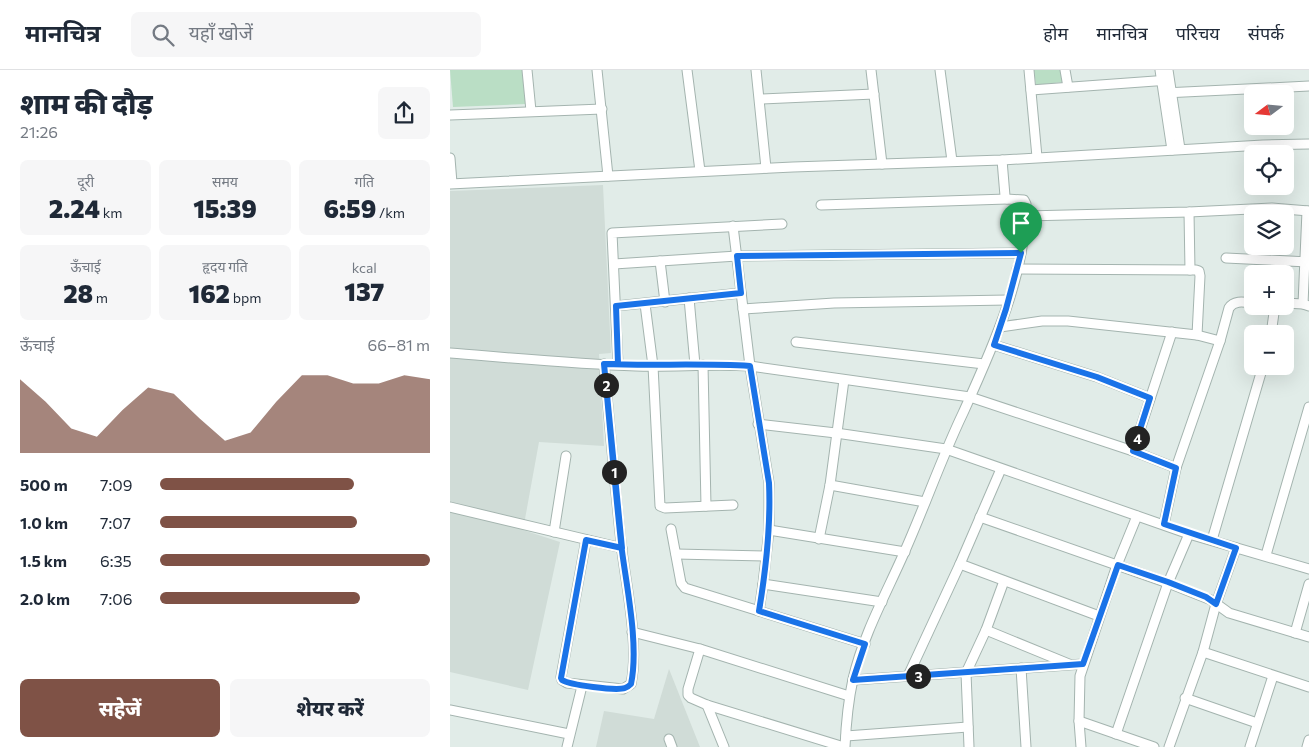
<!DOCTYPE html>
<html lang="hi">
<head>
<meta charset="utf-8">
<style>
  body { margin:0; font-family:Commissioner,"Noto Sans Devanagari",sans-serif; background:#f6f6f7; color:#1f2937; height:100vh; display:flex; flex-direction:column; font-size:19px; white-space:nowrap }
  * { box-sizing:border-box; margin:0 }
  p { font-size:16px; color:#747a83 }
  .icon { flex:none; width:28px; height:28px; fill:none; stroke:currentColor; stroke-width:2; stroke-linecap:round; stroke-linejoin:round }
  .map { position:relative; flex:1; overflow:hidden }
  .details { display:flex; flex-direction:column; background:#fff; width:450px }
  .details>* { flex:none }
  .needle { width:32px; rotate:254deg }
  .fabs { position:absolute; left:794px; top:15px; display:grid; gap:10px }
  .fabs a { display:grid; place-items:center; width:50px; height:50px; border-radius:8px; background:#fff; box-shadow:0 5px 20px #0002; font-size:25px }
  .pin { position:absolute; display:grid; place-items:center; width:42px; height:42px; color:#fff; margin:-51px -21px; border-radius:50% 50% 50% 0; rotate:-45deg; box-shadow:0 0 5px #0007 }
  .pin .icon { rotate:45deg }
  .km { position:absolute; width:25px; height:25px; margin:-12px; border-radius:50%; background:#222; color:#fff; font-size:14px; line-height:25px; text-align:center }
  .round { display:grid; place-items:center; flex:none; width:52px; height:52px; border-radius:8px; background:#f6f6f7 }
  .overview { display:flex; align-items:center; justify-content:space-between; height:85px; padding:0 20px }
  h1 { font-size:28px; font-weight:800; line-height:38px }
  .metrics { display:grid; grid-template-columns:repeat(3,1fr); gap:8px; height:85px; padding:5px 20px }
  .metrics div { display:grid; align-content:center; border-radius:8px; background:#f6f6f7; text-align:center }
  .metrics b { font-size:25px; font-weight:800 }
  .metrics small { font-size:14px; font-weight:400 }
  .metrics p { font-size:14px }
  .chart { height:140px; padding:10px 20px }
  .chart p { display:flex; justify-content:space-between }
  .chart svg { width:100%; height:90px; margin-top:5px; fill:#7f5246; opacity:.7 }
  .button { display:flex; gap:10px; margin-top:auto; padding:10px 20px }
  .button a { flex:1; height:58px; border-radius:8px; background:#7f5246; color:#fff; font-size:20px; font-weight:800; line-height:58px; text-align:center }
  .button a+a { background:#f6f6f7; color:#1f2937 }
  ul { padding:0 20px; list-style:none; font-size:16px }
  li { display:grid; grid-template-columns:80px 60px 1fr; align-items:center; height:38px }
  li i { height:12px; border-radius:6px; background:#7f5246 }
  header { display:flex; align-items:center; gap:30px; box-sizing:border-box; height:70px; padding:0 25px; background:#fff; border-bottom:1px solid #e0e1e3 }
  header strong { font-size:24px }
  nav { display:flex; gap:28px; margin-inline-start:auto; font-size:18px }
  .search { width:350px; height:45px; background:#f6f6f7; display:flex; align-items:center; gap:12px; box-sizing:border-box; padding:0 18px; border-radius:8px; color:#747a83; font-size:19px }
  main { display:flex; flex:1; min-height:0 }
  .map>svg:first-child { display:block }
</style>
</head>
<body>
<header>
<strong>मानचित्र</strong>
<div class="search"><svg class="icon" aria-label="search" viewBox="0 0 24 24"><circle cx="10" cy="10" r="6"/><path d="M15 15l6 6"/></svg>यहाँ खोजें</div>
<nav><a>होम</a><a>मानचित्र</a><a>परिचय</a><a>संपर्क</a></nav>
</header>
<main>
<section class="details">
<div class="overview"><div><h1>शाम की दौड़</h1><p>21:26</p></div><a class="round"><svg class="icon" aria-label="share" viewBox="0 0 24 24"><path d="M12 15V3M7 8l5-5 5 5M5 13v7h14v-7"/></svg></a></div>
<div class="metrics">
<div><p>दूरी</p><b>2.24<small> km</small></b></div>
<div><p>समय</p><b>15:39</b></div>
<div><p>गति</p><b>6:59<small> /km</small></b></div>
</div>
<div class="metrics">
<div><p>ऊँचाई</p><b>28<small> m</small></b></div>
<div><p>हृदय गति</p><b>162<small> bpm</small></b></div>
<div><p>kcal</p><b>137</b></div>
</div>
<div class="chart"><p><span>ऊँचाई</span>66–81 m</p>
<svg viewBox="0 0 160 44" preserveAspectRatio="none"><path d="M0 44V8L10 19L20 32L30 36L40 23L50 12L60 15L70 27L80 38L90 34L100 19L110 6L120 6L130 10L140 10L150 6L160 8V44z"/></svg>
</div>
<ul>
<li><b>500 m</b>7:09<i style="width:72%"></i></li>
<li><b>1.0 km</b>7:07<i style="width:73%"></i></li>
<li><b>1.5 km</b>6:35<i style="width:100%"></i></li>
<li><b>2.0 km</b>7:06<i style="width:74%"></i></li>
</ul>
<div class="button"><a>सहेजें</a><a>शेयर करें</a></div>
</section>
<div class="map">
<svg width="859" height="677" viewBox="0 0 859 677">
  <rect width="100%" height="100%" fill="#e1ece8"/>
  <!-- built -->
  <g fill="#d0dcd7">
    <polygon points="153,115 161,283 149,284 154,376 89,372 73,460 110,472 78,620 0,602 0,121"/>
    <polygon points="219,599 250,677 146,677 154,641 204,649"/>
  </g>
  <!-- green -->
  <g fill="#badec5">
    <polygon points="0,0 73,0 76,34 3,37"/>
    <polygon points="584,0 611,0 613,12 586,15"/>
  </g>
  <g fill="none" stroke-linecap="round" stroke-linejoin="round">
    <!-- street casing -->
    <g stroke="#a4b4af" stroke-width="11">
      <g id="street">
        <polyline points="77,0 81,41"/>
        <polyline points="147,0 158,106"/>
        <polyline points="237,0 250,101"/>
        <polyline points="306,0 316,98"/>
        <polyline points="421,0 432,94"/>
        <polyline points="490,0 502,91"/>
        <polyline points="579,0 587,87"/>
        <polyline points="615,0 618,17"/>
        <polyline points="710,0 722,80"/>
        <polyline points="718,0 730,79"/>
        <polyline points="581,20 719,10"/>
        <polyline points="714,23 859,16"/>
        <polyline points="310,29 424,24"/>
        <polyline points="0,45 152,39"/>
        <polyline points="0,88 2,113"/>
        <polyline points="0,114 343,97 552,90 813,75 859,74"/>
        <polyline points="371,135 557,129"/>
        <polyline points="739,142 740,200"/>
        <polyline points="576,146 739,142 822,138 859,141"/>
        <polyline points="283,156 300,296 319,413 319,460 313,514 309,541"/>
        <polyline points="776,188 859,192"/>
        <polyline points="210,191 215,232"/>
        <polyline points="164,194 287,186 571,183"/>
        <polyline points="567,199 746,200 749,201 750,206 747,265"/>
        <polyline points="239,228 245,295"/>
        <polyline points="835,233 853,234 859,236"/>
        <polyline points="195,234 203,296 210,436 215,438 283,435"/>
        <polyline points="853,234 857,141"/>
        <polyline points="166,236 291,223"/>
        <polyline points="293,239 384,233 558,230"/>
        <polyline points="550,257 592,251 618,251 747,265 770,271"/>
        <polyline points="821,264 825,236"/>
        <polyline points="346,272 534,294"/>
        <polyline points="544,275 647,307 700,328"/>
        <path d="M0 283C62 288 124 294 186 296 224 297 262 294 300 296L520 327 683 381 726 398"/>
        <polyline points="168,294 162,163 332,154"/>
        <polyline points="253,295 256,436"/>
        <polyline points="308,354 386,363 496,379 739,464 859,499"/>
        <polyline points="683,381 722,262"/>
        <polyline points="380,415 475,432"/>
        <polyline points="0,437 172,478"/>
        <polyline points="530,447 718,513 761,530 779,543 859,567"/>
        <path d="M714 454 726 398 770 271 779 238C784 230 794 232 802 233"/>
        <polyline points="221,459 231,513 235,518 415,574"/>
        <polyline points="319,460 455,482"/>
        <polyline points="104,462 116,386"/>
        <polyline points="369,469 380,415 394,310"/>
        <path d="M136 470 111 607 112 610 117 613 173 619 181 614C189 576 177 520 172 481 165 419 160 356 154 294"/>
        <polyline points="762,470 813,296"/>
        <polyline points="226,484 316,486"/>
        <polyline points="816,485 859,337"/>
        <polyline points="510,494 649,546"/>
        <polyline points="313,514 432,532"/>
        <polyline points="536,560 619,594"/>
        <polyline points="182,562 250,579 399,626"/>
        <polyline points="845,563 859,514"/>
        <polyline points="250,579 238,619 238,625 241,628 257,635 394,677"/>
        <polyline points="753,582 859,617"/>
        <polyline points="571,598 576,677"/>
        <polyline points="458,606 510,494 551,399"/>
        <polyline points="403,610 633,594"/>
        <polyline points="735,628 807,653"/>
        <polyline points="257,635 274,677"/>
        <polyline points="0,640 119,664"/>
        <polyline points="629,651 704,677"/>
        <polyline points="666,664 718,513 739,464"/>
        <polyline points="396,666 518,657"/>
        <polyline points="219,669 222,677"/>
        <polyline points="117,677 132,616"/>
        <path d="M395 677C396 654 398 632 403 609 413 565 436 524 454 483 475 436 491 389 513 343 542 279 576 205 576 134L574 130 557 129 555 126 552 90"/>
        <polyline points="519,677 516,603 536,560 554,511"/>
        <polyline points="631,677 629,651 630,606 667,495 687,446"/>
        <polyline points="719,677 753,582 766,534 786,478"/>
        <polyline points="800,677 823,606"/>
        <polyline points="857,677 859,670"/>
      </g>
    </g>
    <!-- street -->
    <use href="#street" stroke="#fff" stroke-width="9"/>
  </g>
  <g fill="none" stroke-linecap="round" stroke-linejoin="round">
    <!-- route casing -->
    <g stroke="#fff" stroke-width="10">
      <path id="route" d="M571 183 287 186 291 223 166 236 168 294H154C160 356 165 419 172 481 177 519 189 576 181 614 179 616 178 617 175 618 166 621 120 615 112 610L111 608 136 470 172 478 154 294C202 296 251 293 300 296L319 413C321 456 316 499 309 541L415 574 403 610 633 594 668 495 718 512 756 527 766 534 786 478 714 454 726 398 683 381 700 328 647 307 544 275 556 239 571 183"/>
    </g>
    <!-- route -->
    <use href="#route" stroke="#1a73e8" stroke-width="6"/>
  </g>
</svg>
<div class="fabs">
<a><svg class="needle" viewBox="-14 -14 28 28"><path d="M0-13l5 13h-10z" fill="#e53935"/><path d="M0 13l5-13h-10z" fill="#747a83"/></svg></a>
<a><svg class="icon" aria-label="locate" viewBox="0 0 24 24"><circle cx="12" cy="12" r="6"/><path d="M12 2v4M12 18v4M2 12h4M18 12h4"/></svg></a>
<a><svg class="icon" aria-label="layers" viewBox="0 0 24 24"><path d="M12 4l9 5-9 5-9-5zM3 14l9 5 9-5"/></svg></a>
<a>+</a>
<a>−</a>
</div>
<div class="pin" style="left:571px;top:183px;background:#1e9e55"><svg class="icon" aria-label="arrive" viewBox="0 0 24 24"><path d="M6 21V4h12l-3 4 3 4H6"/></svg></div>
<b class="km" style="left:164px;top:402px">1</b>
<b class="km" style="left:156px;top:315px">2</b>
<b class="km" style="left:468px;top:606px">3</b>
<b class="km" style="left:687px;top:368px">4</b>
</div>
</main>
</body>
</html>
